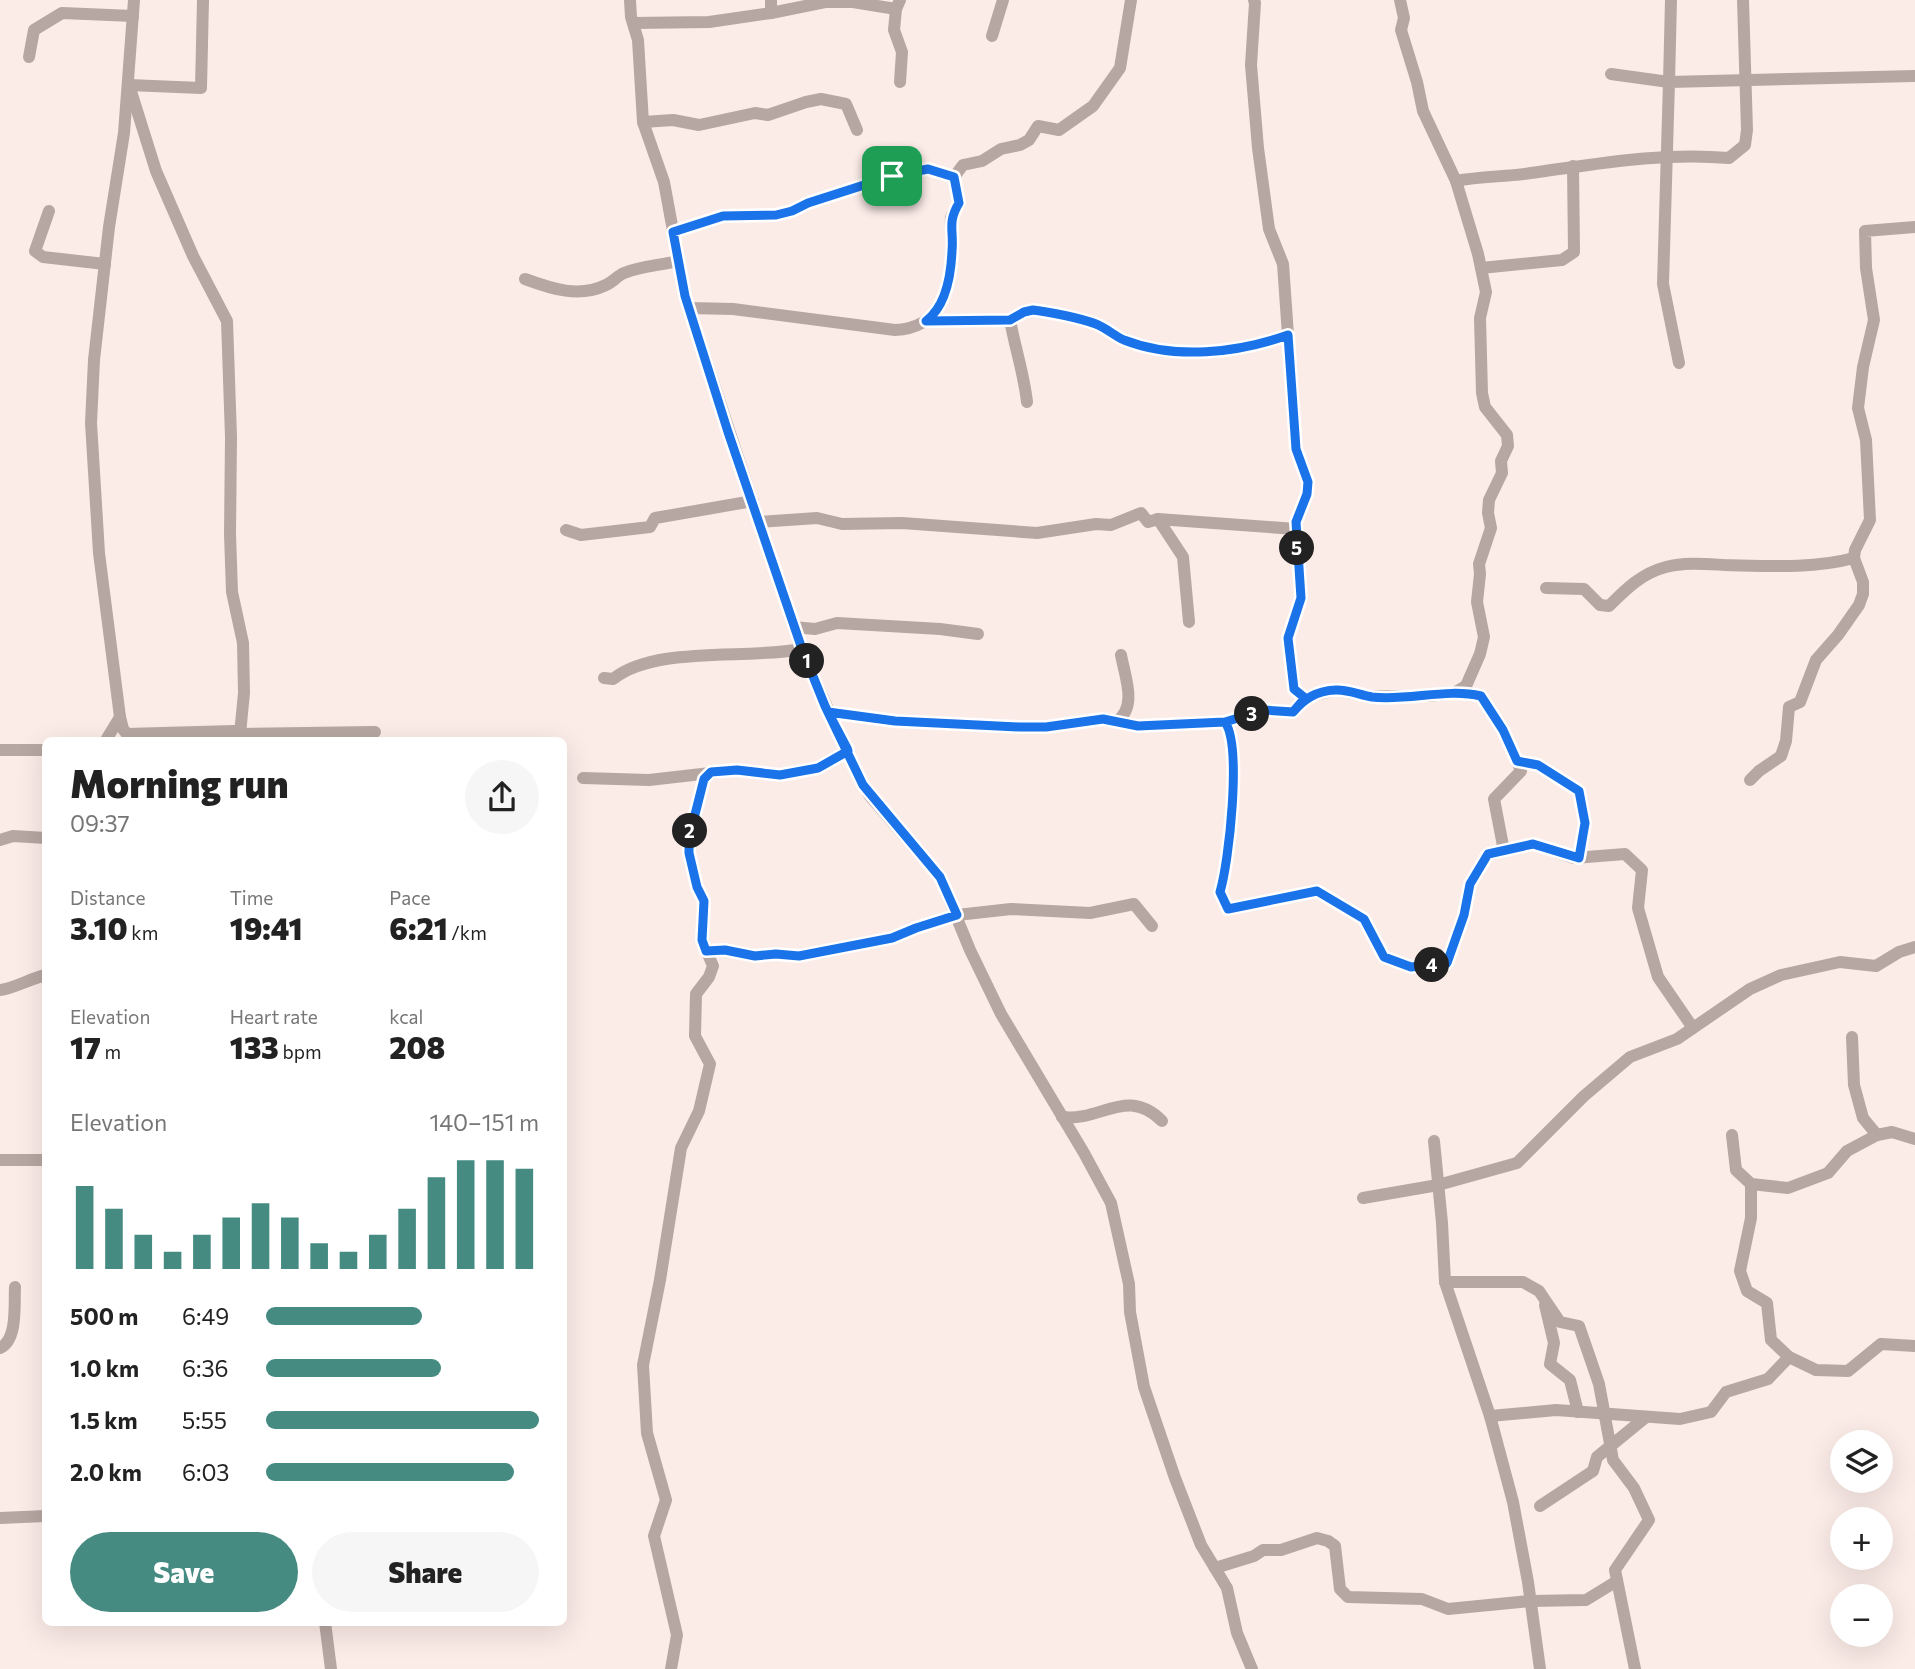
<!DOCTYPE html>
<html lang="en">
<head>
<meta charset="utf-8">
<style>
  body { margin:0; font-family:Commissioner,sans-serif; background:#f6f6f6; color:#222; height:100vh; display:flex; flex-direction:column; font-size:26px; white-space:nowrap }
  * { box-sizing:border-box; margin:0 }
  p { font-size:23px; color:#767676 }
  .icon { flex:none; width:38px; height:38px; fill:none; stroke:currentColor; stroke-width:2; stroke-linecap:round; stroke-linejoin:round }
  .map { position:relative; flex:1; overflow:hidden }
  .sheet { position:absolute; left:42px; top:737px; width:525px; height:889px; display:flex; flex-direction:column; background:#fff; border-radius:10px; box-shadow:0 7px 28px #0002 }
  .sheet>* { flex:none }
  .controls { position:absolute; left:1830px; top:1430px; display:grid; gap:14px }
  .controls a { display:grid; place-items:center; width:63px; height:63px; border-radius:50%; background:#fff; box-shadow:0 7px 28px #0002; font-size:35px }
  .pin { position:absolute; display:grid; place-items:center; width:60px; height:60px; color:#fff; margin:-30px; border-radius:14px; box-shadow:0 4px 10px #0006 }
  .km { position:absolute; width:35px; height:35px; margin:-18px; border-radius:50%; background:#222; color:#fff; font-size:19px; line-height:35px; text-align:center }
  .round { display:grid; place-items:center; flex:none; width:74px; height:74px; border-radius:37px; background:#f6f6f6 }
  .summary { display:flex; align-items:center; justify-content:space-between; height:119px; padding:0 28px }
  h1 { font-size:38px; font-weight:800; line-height:52px }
  .metrics { display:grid; grid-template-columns:repeat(3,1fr); gap:10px; height:119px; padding:7px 28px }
  .metrics div { display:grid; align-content:center }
  .metrics b { font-size:30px; font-weight:800 }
  .metrics small { font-size:19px; font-weight:400 }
  .metrics p { font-size:19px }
  .chart { height:196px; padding:14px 28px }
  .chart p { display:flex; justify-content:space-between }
  .chart svg { width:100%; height:126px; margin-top:7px; stroke:#458b82; stroke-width:6 }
  .action { display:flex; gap:14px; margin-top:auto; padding:14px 28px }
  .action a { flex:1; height:80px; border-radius:42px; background:#458b82; color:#fff; font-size:28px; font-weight:800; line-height:80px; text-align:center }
  .action a+a { background:#f6f6f6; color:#222 }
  ul { padding:0 28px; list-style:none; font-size:23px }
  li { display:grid; grid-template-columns:112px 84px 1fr; align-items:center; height:52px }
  li i { height:18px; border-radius:9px; background:#458b82 }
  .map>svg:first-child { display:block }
</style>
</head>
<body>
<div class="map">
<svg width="1915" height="1669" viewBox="0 0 1915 1669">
  <rect width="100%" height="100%" fill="#fcece8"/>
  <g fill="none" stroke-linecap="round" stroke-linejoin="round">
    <!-- minor -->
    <g stroke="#b7a7a3" stroke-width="12">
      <polyline points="134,0 124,133 109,227 94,360 91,423 99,553 120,717 123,729 127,734 234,731 239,732 241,740"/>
      <polyline points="203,0 201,88 129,85 156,171 193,256 227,321 231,437 230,534 232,592 243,643 244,693 240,734 375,732"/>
      <polyline points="630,0 631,17 638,40 643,122 664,182 685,296 801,649 859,778 870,796 940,877 970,950 1001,1014 1084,1153 1111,1203 1129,1284 1130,1312 1144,1387 1175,1478 1201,1545 1227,1588 1237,1633 1252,1669"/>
      <polyline points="900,0 896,9 894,30 902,52 900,82"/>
      <polyline points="1254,0 1255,3 1251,65 1258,148 1269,229 1283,264 1296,449 1308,482 1307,494 1296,522 1301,598 1288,638 1294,689 1305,698"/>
      <polyline points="1400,0 1404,18 1401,30 1417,82 1423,111 1456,181 1478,254 1486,292 1480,318 1482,393 1485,407 1507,435 1508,446 1501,461 1502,473 1489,500 1488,513 1491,528 1479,564 1480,574 1477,602 1484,637 1480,654 1466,686 1454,693"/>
      <polyline points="771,13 825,2 853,2 896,9"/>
      <polyline points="633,23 709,22 771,13 771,0"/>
      <polyline points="992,36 1003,0"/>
      <polyline points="29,57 34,30 62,13 133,16"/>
      <polyline points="1611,74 1669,82 1671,0"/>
      <polyline points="643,122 673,120 699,125 755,113 768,115 806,102 821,99 846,104 857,130"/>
      <polyline points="954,177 963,165 982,161 1001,149 1020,145 1029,140 1038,126 1059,130 1093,106 1120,68 1131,0"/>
      <path d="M1456 181C1481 176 1506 177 1531 173 1597 164 1661 152 1729 158L1745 145 1747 130 1743 0"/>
      <polyline points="49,211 35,251 43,257 105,264"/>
      <path d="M673 232 723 216 776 215 791 211 809 203 892 176 928 169 954 177C955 184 960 196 958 204 957 209 952 213 951 218 950 229 953 241 952 252 949 291 941 328 895 330L733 309 689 308"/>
      <polyline points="1481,268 1562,260 1574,252 1573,166"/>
      <path d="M525 279C552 289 579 298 606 285 613 282 617 276 624 273 640 266 662 265 678 261"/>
      <path d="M1010 320C1014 317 1019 314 1023 312 1034 307 1085 319 1097 324 1105 328 1112 333 1120 337 1130 343 1144 346 1156 349 1196 358 1250 349 1288 335"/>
      <path d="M926 321 1010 320C1015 348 1024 374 1027 402"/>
      <polyline points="1679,363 1663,284 1669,82 1915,76"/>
      <polyline points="1158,519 1296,529"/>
      <polyline points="760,522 817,518 842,524 902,523 1037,533 1096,524 1111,525 1141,513 1148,522 1158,519 1183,557 1189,622"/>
      <polyline points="566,530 581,535 650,527 655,518 753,501"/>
      <path d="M1546 588 1584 589 1600 605 1609 606C1626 589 1642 573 1666 567 1685 562 1706 564 1725 565 1767 566 1813 569 1854 558"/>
      <polyline points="794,627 815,629 837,623 940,629 978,634"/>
      <path d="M604 678 613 679C656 645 747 660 801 649"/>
      <path d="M828 712 895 721 1019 727H1046L1103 719 1138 726 1225 722C1242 746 1229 862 1220 892L1228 909 1317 891 1364 919 1384 957 1411 967 1447 963 1464 915 1470 884 1488 854 1533 844 1574 858 1625 854 1642 870 1638 908 1658 977 1693 1028"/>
      <path d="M1116 722C1138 707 1125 677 1121 655"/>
      <polyline points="1225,722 1264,710 1293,712 1305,698 1335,690 1371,696 1428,696 1465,692 1481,696 1503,730 1517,761 1538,765 1579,791 1585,823 1579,858"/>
      <polyline points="106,740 120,717"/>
      <polyline points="0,750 46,750"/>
      <polyline points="583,778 649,780 737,770 781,775 818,768 848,751"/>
      <polyline points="1750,780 1759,771 1781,756 1786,741 1789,707 1800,702 1816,660 1838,635 1859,605 1863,594 1863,582 1854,558 1855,550 1870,520 1866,440 1858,408 1863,367 1874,320 1866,268 1865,231 1915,227"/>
      <polyline points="0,840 13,836 46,838"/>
      <polyline points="1504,851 1494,799 1521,771 1517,761"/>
      <polyline points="706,951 725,950 755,956 776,954 799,956 892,938 916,928 957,915 1011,909 1090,913 1134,904 1152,926"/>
      <path d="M0 990C13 989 31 978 46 975"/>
      <polyline points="1852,1037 1854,1085 1863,1118 1877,1135"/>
      <path d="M1062 1117C1101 1122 1127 1086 1162 1121"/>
      <polyline points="1732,1135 1736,1170 1751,1184 1788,1188 1828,1173 1847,1151 1877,1135 1892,1132 1915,1139"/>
      <polyline points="1434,1141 1442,1223 1445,1282 1490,1416 1513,1502 1528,1582 1540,1669"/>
      <polyline points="0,1160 46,1160"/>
      <polyline points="1363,1198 1438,1185 1517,1163 1584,1096 1630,1057 1677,1039 1750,989 1781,975 1840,962 1876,966 1899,952 1915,947"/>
      <polyline points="1445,1282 1523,1282 1539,1291 1560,1322 1579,1326 1599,1384 1613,1460 1634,1488 1649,1520 1615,1570 1635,1669"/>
      <polyline points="1545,1305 1554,1343 1550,1364 1570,1380 1578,1412"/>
      <path d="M0 1348C18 1340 14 1304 15 1287"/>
      <polyline points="1789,1357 1816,1370 1848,1371 1881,1344 1915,1346"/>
      <polyline points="1490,1416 1556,1410 1680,1419 1711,1412 1726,1392 1768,1379 1789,1357 1771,1340 1767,1303 1747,1291 1740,1271 1751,1218 1751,1184"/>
      <polyline points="1540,1506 1593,1471 1597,1457 1646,1417"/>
      <polyline points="0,1518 46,1516"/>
      <polyline points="1215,1568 1254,1556 1263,1550 1281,1550 1317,1538 1328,1541 1335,1546 1340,1589 1348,1597 1422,1599 1448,1609 1530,1601 1586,1600 1617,1581"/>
      <polyline points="325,1622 331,1669"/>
      <polyline points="671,1669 677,1635 654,1536 666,1500 647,1433 643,1365 660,1280 681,1148 699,1111 710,1064 695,1036 696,994 709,977 713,966 702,940 704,901 697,887 689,853 689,838 704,779 711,772"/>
    </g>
  </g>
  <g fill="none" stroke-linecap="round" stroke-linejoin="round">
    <!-- route casing -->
    <g stroke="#fff" stroke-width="14">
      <path id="route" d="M892 176 808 203 792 211 776 215 723 216 673 232 685 296 728 432 802 649 825 706 863 785 940 877 957 915 916 928 892 938 799 956 776 954 755 956 725 950 706 951 702 940 704 901 697 887 689 853V838L704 779 711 772 737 770 780 775 818 768 848 751 847 748 828 712 895 721 1019 727H1046L1103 719 1138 726 1225 722 1264 710 1293 712C1304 699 1316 691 1335 690 1347 689 1360 695 1372 697 1409 701 1446 688 1481 696L1503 730 1517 761 1538 765 1579 791 1585 823 1579 858 1533 844 1488 854 1470 884 1464 915 1447 963 1411 967 1384 957 1364 919 1317 891 1228 909 1220 892C1229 862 1242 746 1225 722L1264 710 1293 712 1305 698 1294 689 1288 638 1301 598 1296 522 1307 494 1308 482 1296 449 1288 335C1237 353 1175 360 1124 340 1115 336 1106 328 1096 324 1080 318 1050 312 1033 310L1024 312 1010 320 926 321C946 306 951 275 952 251 954 230 947 223 959 203L954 177 928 169 892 176"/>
    </g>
    <!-- route -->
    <use href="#route" stroke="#1a73e8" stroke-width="9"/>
  </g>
</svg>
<div class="controls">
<a><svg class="icon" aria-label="layers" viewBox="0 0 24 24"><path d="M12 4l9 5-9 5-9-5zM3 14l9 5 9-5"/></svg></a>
<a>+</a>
<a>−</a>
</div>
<div class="pin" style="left:892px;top:176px;background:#1e9e55"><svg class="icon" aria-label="arrive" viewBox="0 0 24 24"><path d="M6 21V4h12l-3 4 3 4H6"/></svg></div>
<b class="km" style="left:807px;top:661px">1</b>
<b class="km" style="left:690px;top:831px">2</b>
<b class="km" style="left:1252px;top:714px">3</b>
<b class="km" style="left:1432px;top:965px">4</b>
<b class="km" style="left:1297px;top:548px">5</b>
<section class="sheet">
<div class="summary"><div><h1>Morning run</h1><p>09:37</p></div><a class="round"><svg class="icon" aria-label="share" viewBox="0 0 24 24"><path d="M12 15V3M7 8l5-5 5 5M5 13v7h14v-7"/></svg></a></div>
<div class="metrics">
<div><p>Distance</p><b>3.10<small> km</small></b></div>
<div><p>Time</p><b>19:41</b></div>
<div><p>Pace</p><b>6:21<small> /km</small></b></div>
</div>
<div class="metrics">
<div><p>Elevation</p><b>17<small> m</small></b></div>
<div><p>Heart rate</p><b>133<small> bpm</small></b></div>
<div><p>kcal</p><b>208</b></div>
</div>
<div class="chart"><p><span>Elevation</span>140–151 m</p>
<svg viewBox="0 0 160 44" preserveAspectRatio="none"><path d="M5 44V15M15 44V23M25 44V32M35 44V38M45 44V32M55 44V26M65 44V21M75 44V26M85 44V35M95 44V38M105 44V32M115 44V23M125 44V12M135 44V6M145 44V6M155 44V9"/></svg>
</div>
<ul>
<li><b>500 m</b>6:49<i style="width:57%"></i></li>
<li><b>1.0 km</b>6:36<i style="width:64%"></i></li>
<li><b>1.5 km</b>5:55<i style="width:100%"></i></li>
<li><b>2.0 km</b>6:03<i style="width:91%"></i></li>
</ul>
<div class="action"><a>Save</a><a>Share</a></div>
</section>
</div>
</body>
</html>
